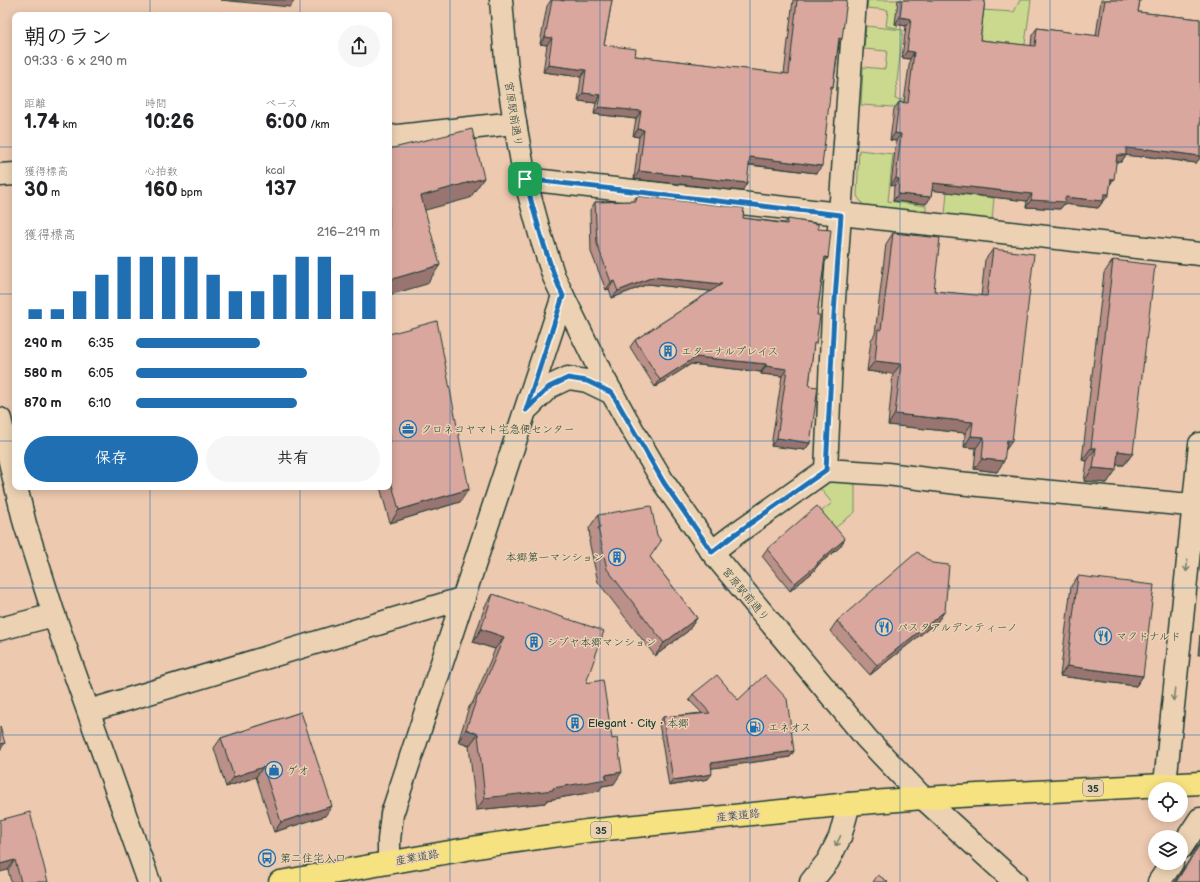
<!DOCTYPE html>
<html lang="ja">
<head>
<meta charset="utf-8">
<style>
  body { margin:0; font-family:"Balsamiq Sans","Klee One",sans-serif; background:#f6f6f6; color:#202124; height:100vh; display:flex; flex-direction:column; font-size:15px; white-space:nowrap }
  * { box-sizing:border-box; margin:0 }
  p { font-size:13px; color:#757577 }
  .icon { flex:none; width:22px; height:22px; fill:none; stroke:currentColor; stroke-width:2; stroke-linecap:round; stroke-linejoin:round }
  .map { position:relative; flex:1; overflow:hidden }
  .details { position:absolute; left:12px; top:12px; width:380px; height:478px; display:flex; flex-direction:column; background:#fff; border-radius:8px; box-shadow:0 2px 10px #0003 }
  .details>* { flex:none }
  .controls { position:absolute; left:1148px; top:782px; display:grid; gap:8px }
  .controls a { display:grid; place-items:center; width:40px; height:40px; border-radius:50%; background:#fff; box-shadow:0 2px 10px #0003; font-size:20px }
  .pin { position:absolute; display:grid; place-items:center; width:34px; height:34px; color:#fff; margin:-17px; border-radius:8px; box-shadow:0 2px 6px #0006 }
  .round { display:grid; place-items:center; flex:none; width:42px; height:42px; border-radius:21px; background:#f6f6f6 }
  .head { display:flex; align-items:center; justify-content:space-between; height:68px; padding:0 12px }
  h1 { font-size:22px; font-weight:700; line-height:30px }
  .stats { display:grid; grid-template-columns:repeat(3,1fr); gap:6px; height:68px; padding:4px 12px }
  .stats div { display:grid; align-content:center }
  .stats b { font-size:20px; font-weight:700 }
  .stats small { font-size:11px; font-weight:400 }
  .stats p { font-size:11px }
  .chart { height:112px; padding:8px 12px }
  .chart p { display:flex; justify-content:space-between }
  .chart svg { width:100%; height:72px; margin-top:4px; stroke:#1f6fb2; stroke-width:6 }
  .primary-button { display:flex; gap:8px; margin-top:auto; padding:8px 12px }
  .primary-button a { flex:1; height:46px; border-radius:24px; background:#1f6fb2; color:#fff; font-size:16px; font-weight:700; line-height:46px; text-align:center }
  .primary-button a+a { background:#f6f6f6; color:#202124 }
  ul { padding:0 12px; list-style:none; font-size:13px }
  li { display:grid; grid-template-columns:64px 48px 1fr; align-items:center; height:30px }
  li i { height:10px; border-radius:5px; background:#1f6fb2 }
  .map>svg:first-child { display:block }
</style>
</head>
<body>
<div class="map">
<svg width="1200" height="882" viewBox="0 0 1200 882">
  <rect width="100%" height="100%" fill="#edc9b0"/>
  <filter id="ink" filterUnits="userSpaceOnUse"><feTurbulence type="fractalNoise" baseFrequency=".025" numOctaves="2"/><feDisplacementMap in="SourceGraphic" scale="8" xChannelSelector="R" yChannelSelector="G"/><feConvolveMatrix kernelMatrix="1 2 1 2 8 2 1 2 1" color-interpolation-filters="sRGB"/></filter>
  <g filter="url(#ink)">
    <!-- green -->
    <g fill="#cad98d" stroke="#748b60">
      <polygon points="868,0 901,0 897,28 886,26 888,10 867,8"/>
      <polygon points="1020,0 1031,0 1024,51 963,44 949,8 1014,12"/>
      <polygon points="866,26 903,30 895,99 928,102 927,109 861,105 863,67 885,69 887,51 864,49"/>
      <polygon points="964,146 958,194 994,198 992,220 945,215 950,156"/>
      <polygon points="859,150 893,154 888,201 926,206 926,213 864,206 857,196"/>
      <polygon points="839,481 855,484 855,512 830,532 817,515 832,503 819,487 829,482"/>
    </g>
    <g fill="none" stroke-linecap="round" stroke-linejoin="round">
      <!-- minor casing -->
      <g stroke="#1f3d34" stroke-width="25">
        <g id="minor">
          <polyline points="501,0 507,71 515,123 525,179 540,234 554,277 563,296 602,375 632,429 664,483 712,552 867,739 923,798 1015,882"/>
          <polyline points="389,137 515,123"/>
          <polyline points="0,175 15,174"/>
          <polyline points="525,179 1200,254"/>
          <polyline points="529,407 549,387 568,378 587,381 612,393"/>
          <polyline points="0,419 15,483"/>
          <polyline points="826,470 833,314 855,0"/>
          <polyline points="16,487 25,524 54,615 149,882"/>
          <polyline points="712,552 734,535 826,470 887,474 958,483 1200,506"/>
          <polyline points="0,629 54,615"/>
          <polyline points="89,711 464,598"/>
          <polyline points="1165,784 1200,444"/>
          <polyline points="1181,848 1200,819"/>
          <polyline points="389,862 389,840 392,814 563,296"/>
          <polyline points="811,882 828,861 840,837 849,804"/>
          <polyline points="1159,882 1172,863"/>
        </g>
      </g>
      <!-- major casing -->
      <g stroke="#1f3d34" stroke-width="25">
        <polyline id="major" points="280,882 489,845 587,831 849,804 923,798 1200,783"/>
      </g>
      <!-- minor -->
      <use href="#minor" stroke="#ecd2b3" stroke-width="22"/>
      <!-- major -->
      <use href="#major" stroke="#f7e281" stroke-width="22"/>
    </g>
    <!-- wall -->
    <g fill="#bb9088" stroke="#1f3d34">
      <polygon points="551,0 612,0 604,45 635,56 784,74 793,0 847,0 839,44 833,87 830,91 816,173 749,165 742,191 634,179 639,137 633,136 636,119 594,114 596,103 578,101 581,77 543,72 547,45 540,44 547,6"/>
      <polygon points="898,0 985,0 980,40 1031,46 1032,35 1037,28 1096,36 1101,0 1140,0 1138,12 1200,19 1200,158 1196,163 1143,156 1142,157 1126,155 1121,162 1116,162 1110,185 1109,194 1098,208 1064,204 1060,209 1026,207 1027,201 932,190 931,197 926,204 893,201 894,186 891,185 896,141 890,140 894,109 899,102 904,102 910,59 902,58 906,26 895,24"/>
      <polygon points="637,196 743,218 785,223 788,219 818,229 828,258 824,263 817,315 809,386 810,443 805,450 771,446 782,376 761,374 761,372 691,364 655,387 630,347 635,340 711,291 648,284 612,298 609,289 606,290 591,252 590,210 595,202 633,201"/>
      <polygon points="893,233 934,291 981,296 985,260 993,249 1012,441 1005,450 997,472 974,469 976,448 964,447 965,433 888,425 893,374 867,371 871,340 875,334 886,244"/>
      <polygon points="1113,260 1133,453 1124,465 1117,465 1107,483 1084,481 1087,461 1082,460 1104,273"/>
      <polygon points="389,334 460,502 390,523 380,487 389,487"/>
      <polygon points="598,515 650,557 697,618 688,631 655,656 598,582 589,541 590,538 589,528"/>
      <polygon points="840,547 818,565 813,572 790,591 762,556 767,549"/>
      <polygon points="1078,576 1143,676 1136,686 1060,676 1071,586"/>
      <polygon points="493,594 586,683 614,784 602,786 599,791 547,800 545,803 476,810 469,746 458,742 469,707 473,702 495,649 473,642 485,606"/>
      <polygon points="837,621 938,621 870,675 830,631"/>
      <polygon points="1200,635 1200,655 1198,655"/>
      <polygon points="693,694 738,700 794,751 790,757 711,768 708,779 669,786 659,723 663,717 702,713 689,700"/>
      <polygon points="301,712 325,816 274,832 256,777 226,787 214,748 221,738"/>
      <polygon points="0,820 48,882 11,882 8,870"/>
      <polygon points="1200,843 1200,882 1175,882"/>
    </g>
    <!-- shaded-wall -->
    <g fill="#98756f" stroke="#1f3d34">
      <polygon points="221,0 295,0 290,7"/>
      <polygon points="900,17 911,19 906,26 895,24"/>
      <polygon points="545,37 552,38 547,45 540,44"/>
      <polygon points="839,38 842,39 837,46"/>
      <polygon points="907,51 914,52 910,59 902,58"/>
      <polygon points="548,65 586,70 581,77 543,72"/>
      <polygon points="583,93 601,95 596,103 578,101"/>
      <polygon points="599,107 641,111 636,119 594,114"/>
      <polygon points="638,129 644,130 639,137 633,136"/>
      <polygon points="895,133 901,134 896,141 890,140"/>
      <polygon points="1126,148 1147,149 1200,156 1200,158 1196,163 1143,156 1142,157 1122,155"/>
      <polygon points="1117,155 1126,155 1121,162 1112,162"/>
      <polygon points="750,157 822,166 816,173 745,164"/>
      <polygon points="639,171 747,183 742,191 634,179"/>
      <polygon points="484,178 470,198 407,215 421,196"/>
      <polygon points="896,178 899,179 894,186 891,185"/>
      <polygon points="1111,179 1114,179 1109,186"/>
      <polygon points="933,183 1032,194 1027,201 928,190"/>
      <polygon points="898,194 931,197 926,204 893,201"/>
      <polygon points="1104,194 1109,194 1104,201 1100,201"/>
      <polygon points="1065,197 1103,201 1098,208 1064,204 1060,209 1026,207 1031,200"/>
      <polygon points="825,257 828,258 822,265"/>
      <polygon points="440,265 427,284 389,295 389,280"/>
      <polygon points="653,277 722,284 717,292 648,284 612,298 618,291"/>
      <polygon points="614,281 609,289 606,290 611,282"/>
      <polygon points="696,357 766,364 761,372 691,364 655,387 660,380"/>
      <polygon points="875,361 901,364 893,374 867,371"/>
      <polygon points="766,366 787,369 782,376 761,374"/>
      <polygon points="895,414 973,422 965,433 888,425"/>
      <polygon points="971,436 984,437 976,448 964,447"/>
      <polygon points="777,438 810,443 805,450 771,446"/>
      <polygon points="1007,440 1012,441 1005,451"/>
      <polygon points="1091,448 1096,448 1087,461 1082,460"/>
      <polygon points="1118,451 1133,453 1124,465 1109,464"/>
      <polygon points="982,459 1004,461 997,472 974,469"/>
      <polygon points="1093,468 1116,470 1107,483 1084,481"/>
      <polygon points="469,489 460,502 390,523 399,510"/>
      <polygon points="845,539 840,547 818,565 813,572 790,591 795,583 817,563"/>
      <polygon points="945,611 938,621 870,675 877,665"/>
      <polygon points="697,618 688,631 655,656 664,643"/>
      <polygon points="481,629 504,637 495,649 473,642"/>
      <polygon points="1067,666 1143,676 1136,686 1060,676"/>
      <polygon points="466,729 478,734 469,746 458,742"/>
      <polygon points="5,743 0,750 0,744"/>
      <polygon points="794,751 790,757 707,769 711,763"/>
      <polygon points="263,767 256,777 226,787 234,777"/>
      <polygon points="622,772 614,784 602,786 599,791 547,800 545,803 476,810 485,798"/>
      <polygon points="712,774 708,779 669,786 673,780"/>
      <polygon points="332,806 325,816 274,832 281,822"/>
      <polygon points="15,860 8,870 0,872 0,864"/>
    </g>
    <!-- building -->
    <g fill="#d9a79e" stroke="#1f3d34">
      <polygon points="552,0 559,0 564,1 564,0 612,0 604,45 636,49 635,56 789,74 797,0 847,0 842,39 839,38 833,87 831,86 822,166 750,157 747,183 639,171 644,130 638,129 641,111 599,107 601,95 583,93 586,70 548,65 552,38 545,37"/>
      <polygon points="902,0 985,0 980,40 1035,46 1037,28 1099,36 1105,0 1140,0 1138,12 1200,19 1200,156 1147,149 1147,150 1126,148 1126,155 1117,155 1114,179 1111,179 1109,194 1104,194 1103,201 1065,197 1065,202 1031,200 1032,194 933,183 931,197 898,194 899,179 896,178 901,134 895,133 899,102 908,103 914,52 907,51 911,19 900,17"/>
      <polygon points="472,129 484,178 421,196 440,265 389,280 389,149"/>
      <polygon points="637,196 744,208 743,218 787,224 788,219 818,224 818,229 831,230 828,258 825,257 817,315 820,315 816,344 814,343 809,386 818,387 810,443 777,438 787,369 766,366 766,364 696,357 660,380 635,340 722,284 653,277 618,291 614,281 611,282 597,244 595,202 636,201"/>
      <polygon points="893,233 940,238 934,291 987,296 993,249 1034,254 1012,441 1007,440 1004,461 982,459 984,437 971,436 973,422 895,414 901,364 875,361 878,329 881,330"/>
      <polygon points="1113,260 1155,265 1133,453 1118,451 1116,470 1093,468 1096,448 1091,448"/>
      <polygon points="437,321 469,489 399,510 389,474 389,334"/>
      <polygon points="651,506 657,535 661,541 650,557 697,618 664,643 607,569 598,528 600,527 598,515"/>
      <polygon points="817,506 845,539 817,563 818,564 795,583 767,549"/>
      <polygon points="917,552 932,563 949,565 945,611 877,665 837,621"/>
      <polygon points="1078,576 1154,585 1143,676 1067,666"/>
      <polygon points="493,594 604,631 586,683 603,680 612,739 617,738 622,772 605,775 607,779 553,788 553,790 485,798 478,734 466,729 478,695 479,696 504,637 481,629"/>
      <polygon points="717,675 738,700 765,675 787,699 794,751 711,763 712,774 673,780 663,717 710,713 693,694"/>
      <polygon points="301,712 332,806 281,822 263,767 234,777 221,738"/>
      <polygon points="0,727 5,743 0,744"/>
      <polygon points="30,812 48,882 21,882 15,860 0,864 0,820"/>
      <polygon points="1200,844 1200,882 1176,882"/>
      <polygon points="878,875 888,882 873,882"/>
    </g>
    <!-- one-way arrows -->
    <defs><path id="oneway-shaft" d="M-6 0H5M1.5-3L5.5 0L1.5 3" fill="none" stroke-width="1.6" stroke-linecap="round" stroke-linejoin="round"/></defs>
    <g stroke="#7b806d">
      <use href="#oneway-shaft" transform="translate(1187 566) rotate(96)"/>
      <use href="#oneway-shaft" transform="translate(1174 695) rotate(96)"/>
      <use href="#oneway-shaft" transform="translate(838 841) rotate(116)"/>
    </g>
  </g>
  <g fill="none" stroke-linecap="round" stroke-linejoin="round" filter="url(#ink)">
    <!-- route casing -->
    <g stroke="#fff" stroke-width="8">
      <path id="route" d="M525 179 841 215 834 314 826 470 734 535 712 552 664 483 612 393 587 381 568 378 549 387 526 410 563 296C546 258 536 218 525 179Z"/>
    </g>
    <!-- route -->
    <use href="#route" stroke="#1f6fb2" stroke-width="5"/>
  </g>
  <!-- grid -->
  <path fill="none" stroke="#1f6fb2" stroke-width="1" stroke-opacity="0.55" d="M150 0V15M300 0V15M450 0V882M600 0V882M750 0V882M900 0V882M1050 0V882M0 147H15M389 147H1200M0 294H15M389 294H1200M0 441H15M389 441H1200M150 487V882M300 487V882M0 588H1200M0 735H1200"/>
  <!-- icons -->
  <defs>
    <g id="building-ring" transform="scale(0.9)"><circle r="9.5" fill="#ecd2b3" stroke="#1f6fb2" stroke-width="1.5"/><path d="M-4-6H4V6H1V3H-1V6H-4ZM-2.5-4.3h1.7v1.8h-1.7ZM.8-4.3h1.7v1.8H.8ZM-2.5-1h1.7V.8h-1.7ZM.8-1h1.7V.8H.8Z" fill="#1f6fb2"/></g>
    <g id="office-ring" transform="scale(0.9)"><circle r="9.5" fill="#ecd2b3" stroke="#1f6fb2" stroke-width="1.5"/><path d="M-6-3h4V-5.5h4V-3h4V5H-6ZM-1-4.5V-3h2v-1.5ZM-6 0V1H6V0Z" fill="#1f6fb2"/></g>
    <g id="restaurant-ring" transform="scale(0.9)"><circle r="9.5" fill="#ecd2b3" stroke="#1f6fb2" stroke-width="1.5"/><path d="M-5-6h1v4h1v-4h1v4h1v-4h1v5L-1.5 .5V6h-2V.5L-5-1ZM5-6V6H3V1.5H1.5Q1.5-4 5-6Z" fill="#1f6fb2"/></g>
    <g id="fuel-ring" transform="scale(0.9)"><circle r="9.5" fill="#ecd2b3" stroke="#1f6fb2" stroke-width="1.5"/><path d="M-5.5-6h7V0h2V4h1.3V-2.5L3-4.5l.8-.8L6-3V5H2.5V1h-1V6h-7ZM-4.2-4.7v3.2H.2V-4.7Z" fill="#1f6fb2"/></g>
    <g id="shop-ring" transform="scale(0.9)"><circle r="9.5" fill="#ecd2b3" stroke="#1f6fb2" stroke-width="1.5"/><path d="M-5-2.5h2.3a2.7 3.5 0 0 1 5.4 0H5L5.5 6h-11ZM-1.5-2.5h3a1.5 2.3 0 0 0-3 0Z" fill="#1f6fb2"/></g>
    <g id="bus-ring" transform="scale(0.9)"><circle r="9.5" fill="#ecd2b3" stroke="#1f6fb2" stroke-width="1.5"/><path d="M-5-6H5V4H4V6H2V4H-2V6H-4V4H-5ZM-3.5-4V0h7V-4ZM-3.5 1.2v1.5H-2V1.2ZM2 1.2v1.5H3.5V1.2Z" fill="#1f6fb2"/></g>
  </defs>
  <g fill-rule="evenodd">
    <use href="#building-ring" x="668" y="351"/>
    <use href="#office-ring" x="408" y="429"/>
    <use href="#building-ring" x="617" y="557"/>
    <use href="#restaurant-ring" x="884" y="627"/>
    <use href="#restaurant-ring" x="1103" y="636"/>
    <use href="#building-ring" x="534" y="642"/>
    <use href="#building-ring" x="575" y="723"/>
    <use href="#fuel-ring" x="755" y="727"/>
    <use href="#shop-ring" x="274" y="770"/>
    <use href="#bus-ring" x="267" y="858"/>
  </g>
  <g text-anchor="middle" stroke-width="3" stroke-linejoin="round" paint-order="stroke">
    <!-- shield labels -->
    <g fill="#ecd2b3" stroke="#5c6a5a" stroke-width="1">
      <rect x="1083" y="780" width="20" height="16" rx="3"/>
      <rect x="591" y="822" width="20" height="16" rx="3"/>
    </g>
    <g font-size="10" font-weight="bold" fill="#1f3d34">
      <text x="1093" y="792">35</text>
      <text x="601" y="834">35</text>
    </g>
    <!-- street labels -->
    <g font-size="11" fill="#1f3d34" stroke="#ecd2b3">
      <text transform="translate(514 114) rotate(81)" y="4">宮原駅前通り</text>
      <text transform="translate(746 594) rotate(50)" y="4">宮原駅前通り</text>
      <text transform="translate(738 815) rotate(-6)" y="4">産業道路</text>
      <text transform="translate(417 857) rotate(-10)" y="4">産業道路</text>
    </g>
    <!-- poi labels -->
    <g font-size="11" fill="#1f3d34" stroke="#ecd2b3" text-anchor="start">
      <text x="681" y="355">エターナルプレイス</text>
      <text x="421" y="433">クロネコヤマト宅急便センター</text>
      <text x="604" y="561" text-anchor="end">本郷第一マンション</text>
      <text x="897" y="631">パスタアルデンティーノ</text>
      <text x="1116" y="640">マクドナルド</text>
      <text x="547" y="646">シブヤ本郷マンション</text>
      <text x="588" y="727">Elegant・City・本郷</text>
      <text x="768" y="731">エネオス</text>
      <text x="287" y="774">ゲオ</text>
      <text x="280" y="862">第二住宅入口</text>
    </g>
  </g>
</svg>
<div class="controls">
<a><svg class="icon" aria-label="locate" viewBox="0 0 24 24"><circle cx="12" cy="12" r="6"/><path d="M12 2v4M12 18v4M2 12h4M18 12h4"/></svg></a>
<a><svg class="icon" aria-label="layers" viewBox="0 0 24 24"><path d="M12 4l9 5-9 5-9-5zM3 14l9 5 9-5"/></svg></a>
</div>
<div class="pin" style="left:525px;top:179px;background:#1e9e55"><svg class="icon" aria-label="arrive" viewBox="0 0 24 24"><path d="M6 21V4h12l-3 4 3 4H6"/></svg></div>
<section class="details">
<div class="head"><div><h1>朝のラン</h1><p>09:33 · 6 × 290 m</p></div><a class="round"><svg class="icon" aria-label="share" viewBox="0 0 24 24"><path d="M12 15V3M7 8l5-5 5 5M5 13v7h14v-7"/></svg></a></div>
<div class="stats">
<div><p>距離</p><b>1.74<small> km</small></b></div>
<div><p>時間</p><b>10:26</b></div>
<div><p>ペース</p><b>6:00<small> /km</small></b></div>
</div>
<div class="stats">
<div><p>獲得標高</p><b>30<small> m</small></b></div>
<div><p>心拍数</p><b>160<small> bpm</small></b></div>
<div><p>kcal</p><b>137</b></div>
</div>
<div class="chart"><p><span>獲得標高</span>216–219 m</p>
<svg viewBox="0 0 160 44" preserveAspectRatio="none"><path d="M5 44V38M15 44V38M25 44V27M35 44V17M45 44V6M55 44V6M65 44V6M75 44V6M85 44V17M95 44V27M105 44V27M115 44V17M125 44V6M135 44V6M145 44V17M155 44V27"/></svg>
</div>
<ul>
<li><b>290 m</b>6:35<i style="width:51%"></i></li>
<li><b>580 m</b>6:05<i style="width:70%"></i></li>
<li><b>870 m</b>6:10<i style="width:66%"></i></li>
</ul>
<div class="primary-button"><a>保存</a><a>共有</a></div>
</section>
</div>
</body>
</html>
